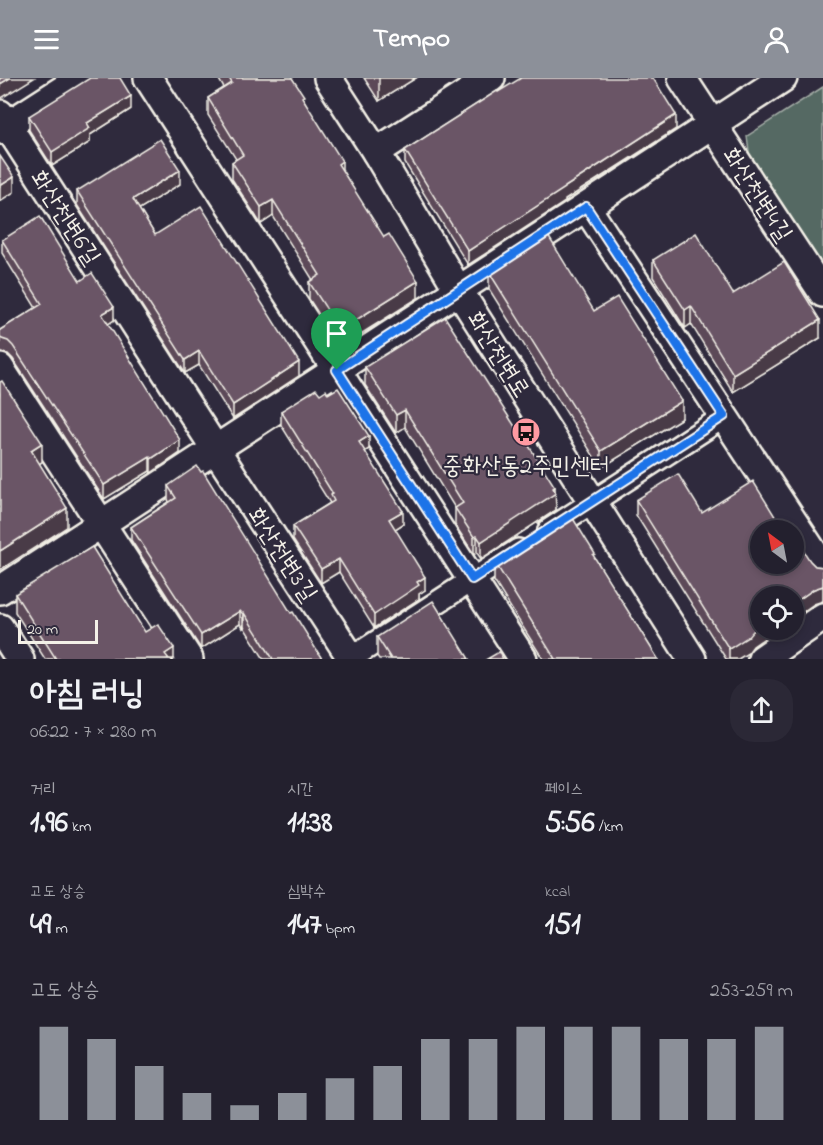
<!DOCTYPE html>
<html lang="ko">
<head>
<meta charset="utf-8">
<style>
  body { margin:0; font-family:"Indie Flower","Poor Story",sans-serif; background:#2b2836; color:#f1f3f6; height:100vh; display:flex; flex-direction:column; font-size:22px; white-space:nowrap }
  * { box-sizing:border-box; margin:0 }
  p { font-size:20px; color:#a3a3aa }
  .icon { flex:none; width:33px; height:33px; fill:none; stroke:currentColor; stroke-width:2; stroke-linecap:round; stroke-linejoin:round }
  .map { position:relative; height:581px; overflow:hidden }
  .details { display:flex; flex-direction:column; background:#23202e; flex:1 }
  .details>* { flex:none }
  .needle { width:39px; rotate:328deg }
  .controls { position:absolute; left:750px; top:442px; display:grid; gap:12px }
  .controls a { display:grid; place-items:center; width:54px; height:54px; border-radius:50%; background:#23202e; box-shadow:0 3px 9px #0003,0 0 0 2px #403e4a; font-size:30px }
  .scale { position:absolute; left:18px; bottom:15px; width:80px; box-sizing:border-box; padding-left:6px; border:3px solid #f4f1e8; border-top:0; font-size:16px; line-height:21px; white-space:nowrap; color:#f4f1e8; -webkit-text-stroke:4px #2f2a3d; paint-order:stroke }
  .pin { position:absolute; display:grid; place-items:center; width:51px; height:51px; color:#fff; margin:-62px -26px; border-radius:50% 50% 50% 0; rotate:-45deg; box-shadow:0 0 6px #0007 }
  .pin .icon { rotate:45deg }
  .round { display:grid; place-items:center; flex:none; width:63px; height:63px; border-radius:24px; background:#2b2836 }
  .overview { display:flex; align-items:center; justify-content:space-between; height:102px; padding:0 30px }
  h1 { font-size:33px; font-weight:800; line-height:45px }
  .metrics { display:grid; grid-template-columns:repeat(3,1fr); gap:9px; height:102px; padding:6px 30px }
  .metrics div { display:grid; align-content:center }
  .metrics b { font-size:30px; font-weight:800 }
  .metrics small { font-size:16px; font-weight:400 }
  .metrics p { font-size:16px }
  .chart { height:168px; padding:12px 30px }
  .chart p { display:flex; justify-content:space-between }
  .chart svg { width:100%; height:108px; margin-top:6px; stroke:#8c9099; stroke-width:6 }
  header { display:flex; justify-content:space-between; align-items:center; height:78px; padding:0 30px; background:#8c9099; color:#fff; font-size:27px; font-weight:800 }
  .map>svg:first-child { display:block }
</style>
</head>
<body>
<header><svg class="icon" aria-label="menu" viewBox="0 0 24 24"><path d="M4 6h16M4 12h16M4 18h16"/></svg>Tempo<svg class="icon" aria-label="person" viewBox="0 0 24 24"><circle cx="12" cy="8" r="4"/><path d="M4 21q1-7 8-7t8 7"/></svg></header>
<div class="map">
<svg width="823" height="581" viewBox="0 0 823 581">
  <rect width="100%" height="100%" fill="#2f2a3d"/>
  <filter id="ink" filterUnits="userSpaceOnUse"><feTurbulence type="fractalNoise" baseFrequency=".0167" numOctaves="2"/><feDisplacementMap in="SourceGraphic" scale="12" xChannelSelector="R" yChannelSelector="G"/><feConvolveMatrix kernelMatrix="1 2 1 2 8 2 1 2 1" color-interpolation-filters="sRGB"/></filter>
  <g filter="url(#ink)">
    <!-- green -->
    <polygon fill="#546964" stroke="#a4ada6" stroke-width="1.5" points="823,9 823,199 751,88 747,58"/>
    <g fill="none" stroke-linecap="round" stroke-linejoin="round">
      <!-- pedestrian casing -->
      <g stroke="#f4f1e8" stroke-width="26">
        <g id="pedestrian">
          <polyline points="549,452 725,338"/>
          <polyline points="350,581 518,472"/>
        </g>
      </g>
      <!-- minor casing -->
      <g stroke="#f4f1e8" stroke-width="32">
        <g id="minor">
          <polyline points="148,0 523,581"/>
          <polyline points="328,0 376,74 459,213 692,581"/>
          <polyline points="682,0 823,215"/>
          <polyline points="0,36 216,372 352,581"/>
          <polyline points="0,52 81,0"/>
          <polyline points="376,74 491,0"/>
          <polyline points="586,129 823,489"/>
          <polyline points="0,290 189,581"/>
          <polyline points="0,512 783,0"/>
          <polyline points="0,550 20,581"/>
          <polyline points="762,581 823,539"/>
        </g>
      </g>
      <!-- pedestrian -->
      <use href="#pedestrian" stroke="#2f2a3d" stroke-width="21"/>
      <!-- minor -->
      <use href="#minor" stroke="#2f2a3d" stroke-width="27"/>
    </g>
    <!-- wall -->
    <g fill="#5b4858" stroke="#f4f1e8" stroke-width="1.5">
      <polygon points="218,0 292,0 342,92 418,220 340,269 309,221 309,204 313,202 273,138 261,146 232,101 232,84 236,81 208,37 208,20 224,10"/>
      <polygon points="364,0 416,0 379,23"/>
      <polygon points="498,14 676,51 565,122 565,124 468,187 405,85 405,72"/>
      <polygon points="131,31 90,57 90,64 52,88 29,52 29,38"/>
      <polygon points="180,106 139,131 155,157 299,298 233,341 199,287 185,295 77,127 77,113"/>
      <polygon points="2,162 80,203 114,242 108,246 180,375 151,395 150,393 104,421 13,281 8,276 2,275 0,272 0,252 36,230 2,175"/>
      <polygon points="653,182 733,216 820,260 733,314 691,246 685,250 653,199"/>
      <polygon points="489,194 594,233 682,340 601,390 489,211"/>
      <polygon points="365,289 555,414 556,432 481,481 477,475 474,476 455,447 455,430 405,349 396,355 365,307"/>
      <polygon points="320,316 369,371 365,373 403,446 395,451 425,512 419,516 419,521 374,550 339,494 321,505 293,462 293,448 330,425 281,347 281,333"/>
      <polygon points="168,408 291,535 322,581 264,581 244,549 243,550 240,546 201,571 131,462 131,449 169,424 168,421"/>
      <polygon points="636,422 702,435 760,453 810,483 815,488 823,489 823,523 814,526 753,568 748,575 738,581 726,581 636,437"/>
      <polygon points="595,481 658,581 543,581 494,503 494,483"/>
      <polygon points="15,516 145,554 174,581 45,581 15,534"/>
      <polygon points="377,559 469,581 379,581 377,578"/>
    </g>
    <!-- shaded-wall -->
    <g fill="#4a3b47" stroke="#f4f1e8" stroke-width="1.5">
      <polygon points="10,0 34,0 0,21 0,6"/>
      <polygon points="379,0 416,0 379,23"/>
      <polygon points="131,18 131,31 90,57 90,64 52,88 52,74 87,45"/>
      <polygon points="676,37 676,51 565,122 565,124 468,187 468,173 565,109"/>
      <polygon points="342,83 342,100 338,86"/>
      <polygon points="180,92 180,106 133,135 133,121"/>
      <polygon points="14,99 14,114 0,123 0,108"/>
      <polygon points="273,122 273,138 261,146 261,129"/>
      <polygon points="418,203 418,220 340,269 340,252"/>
      <polygon points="691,228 691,246 685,250 685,232"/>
      <polygon points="114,229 114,242 102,250 102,236"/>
      <polygon points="820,242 820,260 733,314 733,296"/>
      <polygon points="199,273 199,287 185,295 185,282"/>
      <polygon points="299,284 299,298 233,341 233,327"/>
      <polygon points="682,323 682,340 601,390 601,373"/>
      <polygon points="405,332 405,349 396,355 396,337"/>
      <polygon points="369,358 369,371 359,377 359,364"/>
      <polygon points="180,362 180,375 151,395 151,381"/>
      <polygon points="42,365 42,384 31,391 31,372"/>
      <polygon points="150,379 150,393 104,421 104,407"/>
      <polygon points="555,409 556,432 481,481 481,464"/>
      <polygon points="67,430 67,449 0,492 0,473"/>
      <polygon points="403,433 403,446 389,455 389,441"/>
      <polygon points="477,458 477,475 474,476 474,459"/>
      <polygon points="339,481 339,494 321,505 321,491"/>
      <polygon points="425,499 425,512 419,516 419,521 374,550 374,537 417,504"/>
      <polygon points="823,508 823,523 814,526 794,540 794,525 814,511"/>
      <polygon points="240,533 240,546 201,571 201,557"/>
      <polygon points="244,535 244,549 243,550 243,536"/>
      <polygon points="760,548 760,552 776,552 753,568 748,575 738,581 729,581 729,571"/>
      <polygon points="174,570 174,581 165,581 165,576"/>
    </g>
    <!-- building -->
    <g fill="#6a5466" stroke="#f4f1e8" stroke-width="1.5">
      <polygon points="0,0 10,0 0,6"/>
      <polygon points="90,0 120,0 131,18 87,45 90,50 52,74 29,38"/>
      <polygon points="229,0 292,0 304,18 302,19 342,83 338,86 384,159 389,156 418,203 340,252 309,204 320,197 273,122 261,129 232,84 243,77 208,20 232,5"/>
      <polygon points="521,0 653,0 676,37 565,109 565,110 468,173 405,72 497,13 498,14"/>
      <polygon points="160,61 180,92 133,121 155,157 201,128 299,284 233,327 199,273 185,282 77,113"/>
      <polygon points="0,78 14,99 0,108"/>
      <polygon points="40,138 80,203 92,195 114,229 102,236 180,362 151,381 150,379 104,407 13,268 8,263 2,261 0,258 0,252 42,226 2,162"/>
      <polygon points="696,155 733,216 784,184 820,242 733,296 691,228 685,232 653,182"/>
      <polygon points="547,156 594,233 617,219 682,323 601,373 489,194"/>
      <polygon points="445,239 521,358 522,357 555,409 553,410 556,415 481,464 477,458 474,459 455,430 463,425 405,332 396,337 365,289"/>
      <polygon points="2,303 42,365 31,372 67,430 0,473 0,304"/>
      <polygon points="338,310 369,358 359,364 403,433 389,441 425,499 417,504 419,507 374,537 339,481 321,491 293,448 334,423 331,417 333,416 281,333 316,311 320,316 326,312 328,316"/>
      <polygon points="197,388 201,394 203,393 291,535 293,534 322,581 273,581 244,535 243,536 240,533 201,557 131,449 176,420 168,408"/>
      <polygon points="678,396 702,435 753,403 784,453 760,453 760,486 794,486 794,468 794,469 799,466 810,483 815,488 823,489 823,508 814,511 794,525 794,519 760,519 760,548 753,553 748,559 729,571 636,422"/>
      <polygon points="569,434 595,476 593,477 658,581 555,581 494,483"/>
      <polygon points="92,469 145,554 158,546 174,570 165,576 169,581 56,581 15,516"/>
      <polygon points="433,523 469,581 391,581 377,559"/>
      <polygon points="499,574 503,581 487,581"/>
    </g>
  </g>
  <g fill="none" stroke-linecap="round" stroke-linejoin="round" filter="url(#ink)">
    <!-- route casing -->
    <g stroke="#fff" stroke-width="12">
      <polygon id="route" points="586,129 724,338 472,501 337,292"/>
    </g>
    <!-- route -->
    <use href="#route" stroke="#1a73e8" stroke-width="8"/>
  </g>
  <!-- icons -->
  <defs>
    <g id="bus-disc" transform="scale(1.5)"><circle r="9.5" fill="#ff9aa2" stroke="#2f2a3d"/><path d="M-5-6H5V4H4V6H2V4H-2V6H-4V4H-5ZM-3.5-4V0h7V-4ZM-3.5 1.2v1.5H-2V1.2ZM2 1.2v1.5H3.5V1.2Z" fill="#111"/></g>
  </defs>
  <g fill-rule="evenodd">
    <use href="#bus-disc" x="526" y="354"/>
  </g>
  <g text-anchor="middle" stroke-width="4.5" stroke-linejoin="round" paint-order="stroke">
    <!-- street labels -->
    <g font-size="24" fill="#f4f1e8" stroke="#2f2a3d">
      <text transform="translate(758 116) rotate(57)" y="8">화산천변4길</text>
      <text transform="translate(66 139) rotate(57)" y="8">화산천변6길</text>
      <text transform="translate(499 276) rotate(58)" y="8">화산천변로</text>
      <text transform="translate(283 476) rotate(57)" y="8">화산천변3길</text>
    </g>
    <!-- poi labels -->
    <g font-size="24" fill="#f4f1e8" stroke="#2f2a3d">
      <text x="526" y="395">중화산동2주민센터</text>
    </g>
  </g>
</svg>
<div class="controls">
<a><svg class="needle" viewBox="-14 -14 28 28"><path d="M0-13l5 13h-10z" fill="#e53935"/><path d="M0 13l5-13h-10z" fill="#a3a3aa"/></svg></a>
<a><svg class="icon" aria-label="locate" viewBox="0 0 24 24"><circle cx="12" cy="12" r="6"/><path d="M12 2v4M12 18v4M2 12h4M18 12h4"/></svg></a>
</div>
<div class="scale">20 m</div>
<div class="pin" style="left:337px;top:292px;background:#1e9e55"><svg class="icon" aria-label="arrive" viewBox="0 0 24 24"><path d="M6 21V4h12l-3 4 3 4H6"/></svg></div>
</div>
<section class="details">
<div class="overview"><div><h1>아침 러닝</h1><p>06:22 · 7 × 280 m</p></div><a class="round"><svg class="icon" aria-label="share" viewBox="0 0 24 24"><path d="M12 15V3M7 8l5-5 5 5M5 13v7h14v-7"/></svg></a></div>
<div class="metrics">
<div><p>거리</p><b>1.96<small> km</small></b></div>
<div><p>시간</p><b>11:38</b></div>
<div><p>페이스</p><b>5:56<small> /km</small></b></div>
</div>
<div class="metrics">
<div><p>고도 상승</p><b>49<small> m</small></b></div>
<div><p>심박수</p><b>147<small> bpm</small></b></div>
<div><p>kcal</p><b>151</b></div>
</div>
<div class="chart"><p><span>고도 상승</span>253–259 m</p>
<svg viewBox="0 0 160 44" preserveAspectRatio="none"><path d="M5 44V6M15 44V11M25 44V22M35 44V33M45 44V38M55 44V33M65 44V27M75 44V22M85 44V11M95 44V11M105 44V6M115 44V6M125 44V6M135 44V11M145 44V11M155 44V6"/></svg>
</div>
</section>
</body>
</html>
